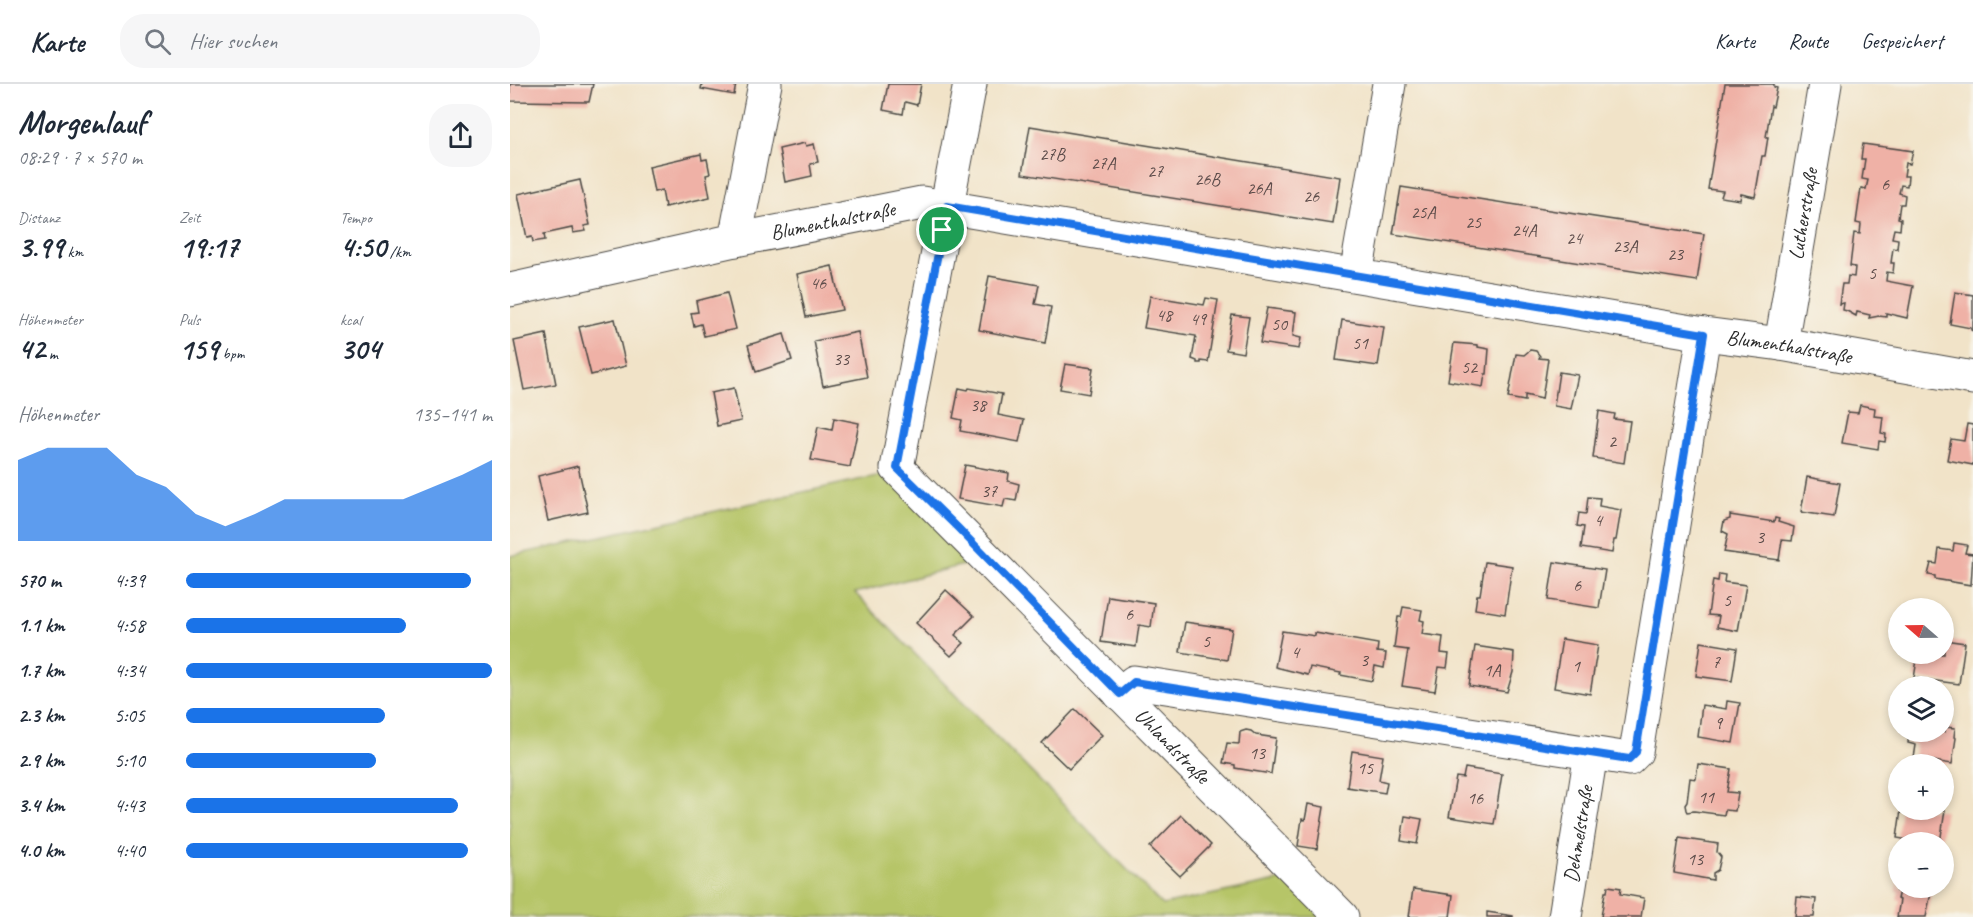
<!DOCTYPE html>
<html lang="de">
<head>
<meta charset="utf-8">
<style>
  body { margin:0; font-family:Caveat,sans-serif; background:#f6f6f7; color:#1f2937; height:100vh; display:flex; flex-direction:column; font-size:22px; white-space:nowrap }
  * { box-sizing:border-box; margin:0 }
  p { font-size:20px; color:#747a83 }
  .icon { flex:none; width:33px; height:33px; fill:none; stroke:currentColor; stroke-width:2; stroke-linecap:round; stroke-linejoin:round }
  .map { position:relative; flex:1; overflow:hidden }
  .side { display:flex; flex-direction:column; background:#fff; width:510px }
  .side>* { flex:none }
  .needle { width:39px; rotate:290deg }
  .fabs { position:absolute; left:1378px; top:514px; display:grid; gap:12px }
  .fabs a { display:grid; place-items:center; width:66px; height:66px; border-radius:50%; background:#fff; box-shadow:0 3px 9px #0003; font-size:30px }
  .pin { position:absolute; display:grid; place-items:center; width:51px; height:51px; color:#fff; margin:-26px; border:3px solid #fff; border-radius:50%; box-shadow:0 2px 6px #0007 }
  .round { display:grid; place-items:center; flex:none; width:63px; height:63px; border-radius:24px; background:#f6f6f7 }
  .overview { display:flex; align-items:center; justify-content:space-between; height:102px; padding:0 18px }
  h1 { font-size:33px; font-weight:700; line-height:45px }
  .stats { display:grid; grid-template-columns:repeat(3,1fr); gap:9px; height:102px; padding:6px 18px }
  .stats div { display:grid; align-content:center }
  .stats b { font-size:30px; font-weight:700 }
  .stats small { font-size:16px; font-weight:400 }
  .stats p { font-size:16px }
  .chart { height:168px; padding:12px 18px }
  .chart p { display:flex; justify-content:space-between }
  .chart svg { width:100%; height:108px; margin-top:6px; fill:#1a73e8; opacity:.7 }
  ul { padding:0 18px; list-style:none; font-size:20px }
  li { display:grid; grid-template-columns:96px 72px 1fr; align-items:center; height:45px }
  li i { height:15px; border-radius:8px; background:#1a73e8 }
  header { display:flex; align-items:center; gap:36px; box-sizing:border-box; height:84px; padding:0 30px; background:#fff; border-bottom:2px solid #e0e1e3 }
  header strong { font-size:28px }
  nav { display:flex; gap:33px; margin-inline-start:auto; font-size:21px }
  .search { width:420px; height:54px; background:#f6f6f7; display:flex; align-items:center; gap:15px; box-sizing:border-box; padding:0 21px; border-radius:24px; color:#747a83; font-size:22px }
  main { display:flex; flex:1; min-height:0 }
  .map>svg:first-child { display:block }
</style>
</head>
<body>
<header>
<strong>Karte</strong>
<div class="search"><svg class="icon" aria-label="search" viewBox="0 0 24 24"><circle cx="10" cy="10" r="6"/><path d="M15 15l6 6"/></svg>Hier suchen</div>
<nav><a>Karte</a><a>Route</a><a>Gespeichert</a></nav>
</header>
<main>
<section class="side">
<div class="overview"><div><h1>Morgenlauf</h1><p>08:29 · 7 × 570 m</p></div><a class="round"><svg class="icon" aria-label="share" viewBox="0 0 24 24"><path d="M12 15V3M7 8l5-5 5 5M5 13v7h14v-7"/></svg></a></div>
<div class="stats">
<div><p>Distanz</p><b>3.99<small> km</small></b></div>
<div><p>Zeit</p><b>19:17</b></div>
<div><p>Tempo</p><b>4:50<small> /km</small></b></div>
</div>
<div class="stats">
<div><p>Höhenmeter</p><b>42<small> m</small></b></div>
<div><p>Puls</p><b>159<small> bpm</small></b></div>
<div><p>kcal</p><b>304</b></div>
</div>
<div class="chart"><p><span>Höhenmeter</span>135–141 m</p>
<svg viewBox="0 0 160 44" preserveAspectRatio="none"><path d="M0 44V11L10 6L20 6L30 6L40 17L50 22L60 33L70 38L80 33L90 27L100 27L110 27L120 27L130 27L140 22L150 17L160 11V44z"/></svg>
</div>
<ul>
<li><b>570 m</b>4:39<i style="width:93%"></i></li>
<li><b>1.1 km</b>4:58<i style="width:72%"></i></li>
<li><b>1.7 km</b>4:34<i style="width:100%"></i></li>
<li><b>2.3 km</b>5:05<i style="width:65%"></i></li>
<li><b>2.9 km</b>5:10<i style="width:62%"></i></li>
<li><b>3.4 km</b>4:43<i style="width:89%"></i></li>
<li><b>4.0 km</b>4:40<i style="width:92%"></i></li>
</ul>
</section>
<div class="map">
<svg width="1463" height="833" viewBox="0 0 1463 833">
  <rect width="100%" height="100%" fill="#f7f3e8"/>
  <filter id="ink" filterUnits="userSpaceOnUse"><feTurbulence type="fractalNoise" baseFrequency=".0167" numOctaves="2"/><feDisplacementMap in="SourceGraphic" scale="12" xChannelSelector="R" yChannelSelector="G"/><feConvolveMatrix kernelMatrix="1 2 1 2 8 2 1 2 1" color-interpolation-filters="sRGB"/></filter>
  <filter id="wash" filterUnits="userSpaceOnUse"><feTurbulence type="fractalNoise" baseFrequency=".008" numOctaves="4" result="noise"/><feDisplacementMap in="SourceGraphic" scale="24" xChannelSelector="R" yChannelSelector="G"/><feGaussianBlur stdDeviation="1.35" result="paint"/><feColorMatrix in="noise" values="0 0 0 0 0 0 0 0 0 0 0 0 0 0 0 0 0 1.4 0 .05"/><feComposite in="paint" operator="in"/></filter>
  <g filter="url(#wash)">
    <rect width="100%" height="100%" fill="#f1e3c8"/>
    <!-- green -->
    <polygon fill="#b6c568" stroke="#70784a" stroke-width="1.5" points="371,391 388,397 472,476 345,509 652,821 782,794 821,833 0,833 0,472"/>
    <g id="blocks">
      <!-- building -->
      <g fill="#efb1a6">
        <polygon points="0,0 83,0 79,18 0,17"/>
        <polygon points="192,0 226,0 224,11 191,5"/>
        <polygon points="378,0 411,0 407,21 395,18 393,30 373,26"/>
        <polygon points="1215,0 1264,0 1264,3 1267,4 1263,23 1261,22 1256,53 1258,53 1255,72 1252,72 1245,113 1231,110 1230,116 1211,113 1213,107 1198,105"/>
        <polygon points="520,42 830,93 823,140 512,90"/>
        <polygon points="295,59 296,62 304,60 308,78 300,80 302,92 275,98 269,65"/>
        <polygon points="1353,60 1403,67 1400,80 1396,79 1394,92 1398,92 1397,102 1391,101 1389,109 1395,111 1394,120 1390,120 1388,134 1391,135 1390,146 1384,145 1382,154 1388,155 1387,165 1383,164 1381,179 1384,179 1383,189 1377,188 1376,197 1403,202 1397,234 1376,229 1376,233 1369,232 1359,234 1360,231 1347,228 1346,232 1337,227 1333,226 1334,219 1329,220 1332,200 1337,200 1338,192 1344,193 1345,183 1340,182 1344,149 1350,150 1351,140 1346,139 1351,104 1356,105 1358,96 1352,95 1355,75 1351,75"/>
        <polygon points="191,70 192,76 197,75 200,90 196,91 200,113 155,123 152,106 144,108 139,82"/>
        <polygon points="70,96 80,141 74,142 76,147 63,149 62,144 34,150 35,156 23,158 22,153 17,154 8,110"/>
        <polygon points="891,103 1194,150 1187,197 883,150"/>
        <polygon points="322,182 332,226 296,233 287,190"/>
        <polygon points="479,192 529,201 525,220 541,223 535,259 469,246"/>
        <polygon points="1445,208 1463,211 1463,247 1461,246 1461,244 1440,240"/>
        <polygon points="217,209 226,245 194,252 191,240 184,242 181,229 188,228 186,217"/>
        <polygon points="640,212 694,221 696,214 708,216 698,278 691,277 691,279 687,279 687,277 682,275 686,252 634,244"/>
        <polygon points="757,224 786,228 783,252 791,254 789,265 750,259"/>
        <polygon points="722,231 739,233 733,269 716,266"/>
        <polygon points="105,235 116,282 81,291 69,243"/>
        <polygon points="832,236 874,243 868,282 826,276"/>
        <polygon points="348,248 357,293 313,302 304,257"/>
        <polygon points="36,250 46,300 14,306 4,257"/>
        <polygon points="274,250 282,276 246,288 238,261"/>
        <polygon points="944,259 968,261 968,263 979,265 977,290 975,290 973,303 938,297"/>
        <polygon points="1020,266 1026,267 1030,272 1029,274 1038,275 1032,315 1015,311 1015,317 998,314 1006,270 1014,271"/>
        <polygon points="555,280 583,284 579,310 550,305"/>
        <polygon points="1049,288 1068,291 1061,325 1044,322"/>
        <polygon points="224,304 231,337 207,342 201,309"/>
        <polygon points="449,304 458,306 459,304 492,310 488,331 514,336 509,358 450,347 452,336 443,334"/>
        <polygon points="1350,321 1365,324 1364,332 1373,333 1371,349 1376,350 1375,358 1369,357 1368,365 1332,359 1338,328 1348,329"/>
        <polygon points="1089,327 1105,330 1104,335 1120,337 1114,379 1083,374"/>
        <polygon points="324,334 349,339 340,383 301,376 308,343 322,346"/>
        <polygon points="1457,340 1463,341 1463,381 1437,376 1441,355 1454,357"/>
        <polygon points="455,381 499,389 498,397 509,400 506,417 495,415 493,423 448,415"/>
        <polygon points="68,382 78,428 38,437 28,392"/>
        <polygon points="1297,393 1330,399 1324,433 1291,428"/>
        <polygon points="1078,413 1090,414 1089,422 1111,426 1106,456 1104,456 1102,469 1071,464 1074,443 1067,442 1069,429 1076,430"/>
        <polygon points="1220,431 1264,438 1265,434 1269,435 1268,438 1284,443 1282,457 1272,456 1269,476 1214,468 1218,450 1212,447 1214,437 1220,435"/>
        <polygon points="1444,459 1457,461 1455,469 1463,470 1461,501 1425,495 1425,492 1418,491 1421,479 1427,480 1429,465 1443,467"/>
        <polygon points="975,478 1002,482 995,530 965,525 967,511 970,511"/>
        <polygon points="1044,478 1095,486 1089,524 1038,516"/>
        <polygon points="1209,490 1215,491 1214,498 1236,501 1228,547 1207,543 1209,532 1198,531 1203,496 1208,497"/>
        <polygon points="436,506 464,532 445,551 454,559 441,572 406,539"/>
        <polygon points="598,512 644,519 641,543 629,541 626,563 591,558"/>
        <polygon points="893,523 912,526 910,536 914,537 912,550 933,553 931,569 939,570 937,584 929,583 925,607 892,602 898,566 884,564 888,533 891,533"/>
        <polygon points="675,538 722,545 717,576 670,568"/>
        <polygon points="772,547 805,552 805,549 868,560 867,568 876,569 874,584 865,582 862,597 830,591 831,589 800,583 798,591 765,583"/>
        <polygon points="1052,555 1088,561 1080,610 1044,604"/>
        <polygon points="1434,556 1455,559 1449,600 1404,594 1408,570 1434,570"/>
        <polygon points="1191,558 1227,564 1222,597 1186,592"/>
        <polygon points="965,562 1004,568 1003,588 997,608 959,602"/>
        <polygon points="1217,617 1230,619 1223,659 1188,653 1192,621 1216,625"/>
        <polygon points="565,625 592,651 559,685 532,659"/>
        <polygon points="1434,643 1445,644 1444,653 1446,654 1442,680 1404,674 1406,661 1398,659 1399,648 1434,648"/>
        <polygon points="736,646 741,647 746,651 766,654 761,690 725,684 725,681 713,679 717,659 729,660 730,648"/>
        <polygon points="842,667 873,672 869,696 877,698 875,709 837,703"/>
        <polygon points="1188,680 1221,685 1217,708 1228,709 1225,727 1215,726 1214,731 1184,727 1177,728 1176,726 1175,721 1177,718 1180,694 1186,695"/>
        <polygon points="955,684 992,690 984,740 939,733 946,693 953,694"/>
        <polygon points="798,720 814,723 807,765 788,762 792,735 795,736"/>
        <polygon points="1391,726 1435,726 1430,759 1416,759 1387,754"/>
        <polygon points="671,731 701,761 670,792 640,763"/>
        <polygon points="895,732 912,735 907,760 891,757"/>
        <polygon points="1169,754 1208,760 1207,768 1211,773 1208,786 1203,789 1203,796 1164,789"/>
        <polygon points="1388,795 1389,804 1422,804 1416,833 1387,833 1390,816 1387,815 1389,807 1386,807"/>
        <polygon points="1098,802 1111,804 1110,810 1134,814 1131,833 1091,833 1095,808 1097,808"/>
        <polygon points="903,805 943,811 940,833 899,833"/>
        <polygon points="1287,813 1306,815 1304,833 1285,833"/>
        <polygon points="977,828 1003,832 1003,833 977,833"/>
      </g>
    </g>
  </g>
  <g filter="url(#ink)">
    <use href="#blocks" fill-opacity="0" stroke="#494743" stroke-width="1.5"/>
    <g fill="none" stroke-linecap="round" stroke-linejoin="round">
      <!-- minor casing -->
      <g stroke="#494743" stroke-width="35">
        <g id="minor">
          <path id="s1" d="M460 0 387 384 832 833"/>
          <polyline points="225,156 255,0"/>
          <polyline points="846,191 879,0"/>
          <path id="s2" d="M0 206 225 156 412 119 1194 250 1271 260 1463 294"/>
          <path id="s3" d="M1271 260 1315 0"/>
          <polyline points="610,610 624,598 1119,675 1126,668 1194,250"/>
          <path id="s4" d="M1055 833 1081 669"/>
        </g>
      </g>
      <!-- minor -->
      <use href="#minor" stroke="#fff" stroke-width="33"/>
    </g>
  </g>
  <g fill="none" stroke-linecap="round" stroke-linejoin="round" filter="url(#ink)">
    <!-- route casing -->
    <g stroke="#fff" stroke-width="12">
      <polygon id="route" points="437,122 1194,250 1126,668 1119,675 624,598 610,610 448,444 387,384"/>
    </g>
    <!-- route -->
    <use href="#route" stroke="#1a73e8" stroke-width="8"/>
  </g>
  <g text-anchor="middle" stroke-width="5" stroke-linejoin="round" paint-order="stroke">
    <!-- number labels -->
    <g font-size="18" fill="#5c4c4a">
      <text x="542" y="76">27B</text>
      <text x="593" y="85">27A</text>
      <text x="645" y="93">27</text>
      <text x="697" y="101">26B</text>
      <text x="1375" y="106">6</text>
      <text x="749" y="110">26A</text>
      <text x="801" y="118">26</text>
      <text x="913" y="134">25A</text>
      <text x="963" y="144">25</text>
      <text x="1014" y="152">24A</text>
      <text x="1064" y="160">24</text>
      <text x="1115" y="168">23A</text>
      <text x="1165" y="176">23</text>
      <text x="1362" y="195">5</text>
      <text x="308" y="205">46</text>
      <text x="654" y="237">48</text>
      <text x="688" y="241">49</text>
      <text x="769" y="246">50</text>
      <text x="850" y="265">51</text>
      <text x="331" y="281">33</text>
      <text x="959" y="289">52</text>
      <text x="468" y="327">38</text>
      <text x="1102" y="363">2</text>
      <text x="479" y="413">37</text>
      <text x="1088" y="442">4</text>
      <text x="1250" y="459">3</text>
      <text x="1067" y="507">6</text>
      <text x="1217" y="522">5</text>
      <text x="619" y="536">6</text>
      <text x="696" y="563">5</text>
      <text x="785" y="574">4</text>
      <text x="854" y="582">3</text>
      <text x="1206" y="584">7</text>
      <text x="1066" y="588">1</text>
      <text x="982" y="592">1A</text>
      <text x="1208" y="645">9</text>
      <text x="747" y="675">13</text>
      <text x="855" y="690">15</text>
      <text x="1196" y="719">11</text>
      <text x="965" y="720">16</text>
      <text x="1185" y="781">13</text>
    </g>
    <!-- street labels -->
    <g font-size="21" fill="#2b2b2b" stroke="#f7f3e8">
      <text dy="7" stroke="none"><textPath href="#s3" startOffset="132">Lutherstraße</textPath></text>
      <text dy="7" stroke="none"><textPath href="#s2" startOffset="330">Blumenthalstraße</textPath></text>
      <text dy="7" stroke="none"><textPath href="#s2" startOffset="1300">Blumenthalstraße</textPath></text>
      <text dy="7" stroke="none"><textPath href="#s1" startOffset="782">Uhlandstraße</textPath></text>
      <text dy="7" stroke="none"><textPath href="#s4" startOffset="84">Dehmelstraße</textPath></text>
    </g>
  </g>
</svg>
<div class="fabs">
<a><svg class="needle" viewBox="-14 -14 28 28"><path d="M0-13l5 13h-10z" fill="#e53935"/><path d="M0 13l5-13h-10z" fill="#747a83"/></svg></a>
<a><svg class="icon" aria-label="layers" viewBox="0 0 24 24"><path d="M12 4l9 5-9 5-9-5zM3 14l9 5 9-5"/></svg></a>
<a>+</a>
<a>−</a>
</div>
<div class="pin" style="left:432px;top:146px;background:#1e9e55"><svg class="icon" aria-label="arrive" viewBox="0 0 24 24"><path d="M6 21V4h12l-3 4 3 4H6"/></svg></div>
</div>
</main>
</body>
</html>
